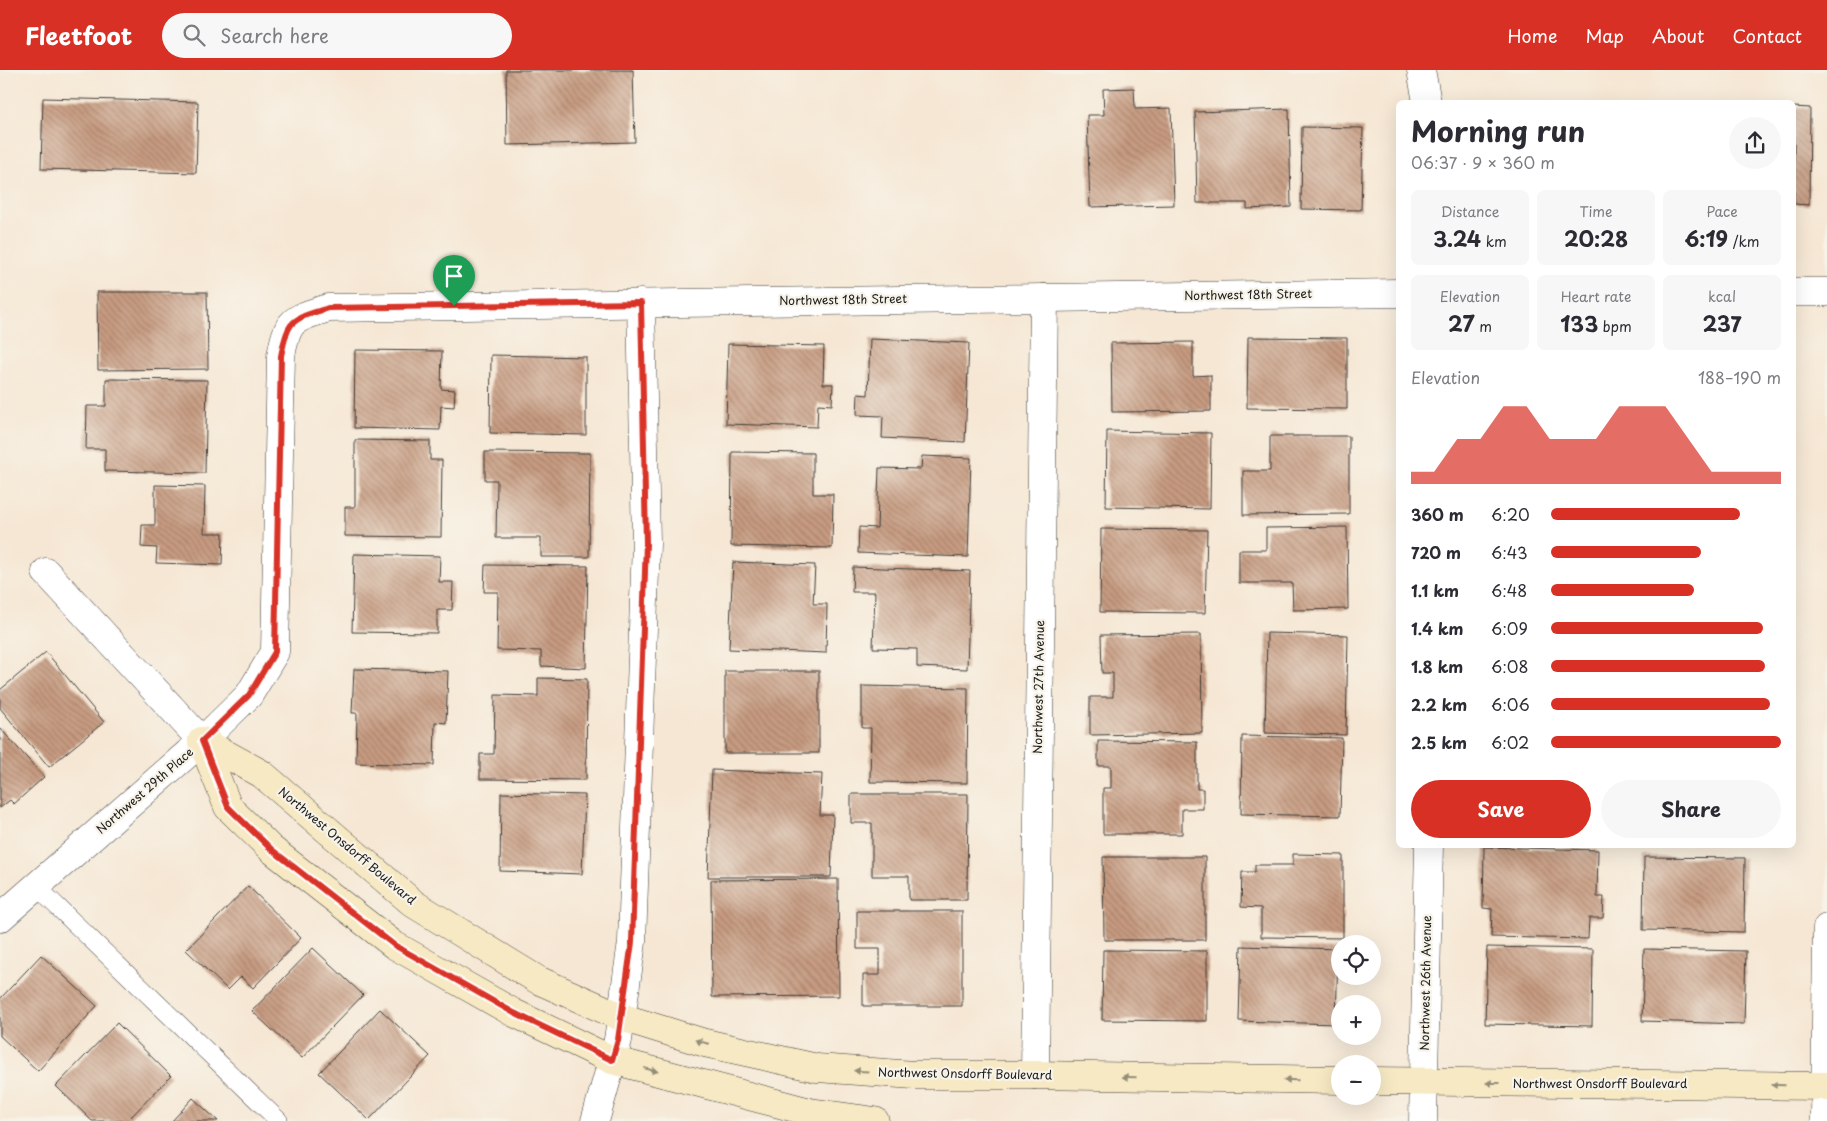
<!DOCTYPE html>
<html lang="en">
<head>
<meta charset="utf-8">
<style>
  body { margin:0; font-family:"Playpen Sans",sans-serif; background:#f7f7f7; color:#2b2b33; height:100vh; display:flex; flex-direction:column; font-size:19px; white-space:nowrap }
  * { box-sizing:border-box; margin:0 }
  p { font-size:16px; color:#7c7c81 }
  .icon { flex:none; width:28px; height:28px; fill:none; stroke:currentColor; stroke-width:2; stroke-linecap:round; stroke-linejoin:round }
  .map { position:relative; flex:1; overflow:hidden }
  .drawer { position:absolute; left:1396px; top:30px; width:400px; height:748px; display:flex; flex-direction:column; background:#fff; border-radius:8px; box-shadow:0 5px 20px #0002 }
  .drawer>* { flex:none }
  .tools { position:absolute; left:1331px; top:865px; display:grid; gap:10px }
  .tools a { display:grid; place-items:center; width:50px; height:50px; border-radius:50%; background:#fff; box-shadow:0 5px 20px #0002; font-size:25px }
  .pin { position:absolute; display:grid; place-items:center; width:42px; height:42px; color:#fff; margin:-51px -21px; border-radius:50% 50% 50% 0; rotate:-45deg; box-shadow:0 0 5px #0007 }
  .pin .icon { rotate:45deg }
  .round { display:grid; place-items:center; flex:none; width:52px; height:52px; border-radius:26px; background:#f7f7f7 }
  .overview { display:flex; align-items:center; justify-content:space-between; height:85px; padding:0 15px }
  h1 { font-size:28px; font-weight:700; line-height:38px }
  .figures { display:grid; grid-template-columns:repeat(3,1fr); gap:8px; height:85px; padding:5px 15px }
  .figures div { display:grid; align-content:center; border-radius:8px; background:#f7f7f7; text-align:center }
  .figures b { font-size:21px; font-weight:700 }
  .figures small { font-size:14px; font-weight:400 }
  .figures p { font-size:14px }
  .chart { height:140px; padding:10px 15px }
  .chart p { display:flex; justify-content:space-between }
  .chart svg { width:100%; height:90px; margin-top:5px; fill:#d93025; opacity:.7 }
  .button { display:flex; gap:10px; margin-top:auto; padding:10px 15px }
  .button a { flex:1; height:58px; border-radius:30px; background:#d93025; color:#fff; font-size:20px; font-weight:700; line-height:58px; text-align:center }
  .button a+a { background:#f7f7f7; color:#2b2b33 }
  ul { padding:0 15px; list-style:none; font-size:16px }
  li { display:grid; grid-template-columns:80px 60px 1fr; align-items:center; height:38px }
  li i { height:12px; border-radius:6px; background:#d93025 }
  header { display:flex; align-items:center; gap:30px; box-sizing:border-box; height:70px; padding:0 25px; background:#d93025; color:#fff }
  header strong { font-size:24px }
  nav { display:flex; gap:28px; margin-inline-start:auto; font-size:18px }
  .search { width:350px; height:45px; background:#f7f7f7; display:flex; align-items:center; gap:12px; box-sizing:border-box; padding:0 18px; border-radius:28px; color:#7c7c81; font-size:19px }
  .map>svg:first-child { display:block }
</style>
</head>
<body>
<header>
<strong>Fleetfoot</strong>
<div class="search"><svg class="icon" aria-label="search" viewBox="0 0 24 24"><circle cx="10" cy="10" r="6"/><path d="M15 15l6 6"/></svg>Search here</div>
<nav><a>Home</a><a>Map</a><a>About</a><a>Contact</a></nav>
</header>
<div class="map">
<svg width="1827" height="1051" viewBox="0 0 1827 1051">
  <defs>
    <pattern id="building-back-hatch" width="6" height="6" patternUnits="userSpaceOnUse" patternTransform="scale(1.25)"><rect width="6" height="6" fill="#c79b81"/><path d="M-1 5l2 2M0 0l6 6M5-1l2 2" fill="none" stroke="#a17e69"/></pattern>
  </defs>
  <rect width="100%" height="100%" fill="#f7f3e8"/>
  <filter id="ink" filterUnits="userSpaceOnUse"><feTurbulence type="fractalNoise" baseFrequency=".02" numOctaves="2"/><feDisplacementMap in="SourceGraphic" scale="10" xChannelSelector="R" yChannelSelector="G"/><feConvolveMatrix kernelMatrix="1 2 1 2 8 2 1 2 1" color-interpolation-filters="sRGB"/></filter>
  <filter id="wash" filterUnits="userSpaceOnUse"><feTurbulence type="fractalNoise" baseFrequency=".0096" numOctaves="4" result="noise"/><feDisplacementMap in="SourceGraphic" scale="20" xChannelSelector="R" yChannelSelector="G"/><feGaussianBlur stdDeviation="1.12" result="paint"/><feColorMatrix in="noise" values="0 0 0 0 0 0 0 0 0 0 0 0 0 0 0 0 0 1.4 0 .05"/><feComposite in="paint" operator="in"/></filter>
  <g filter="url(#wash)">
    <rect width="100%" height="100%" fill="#f6e7d4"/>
    <g id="blocks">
      <!-- building -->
      <g fill="url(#building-back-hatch)">
        <polygon points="506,0 633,0 635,72 507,75"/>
        <polygon points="1134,18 1135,39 1171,38 1174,135 1090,137 1087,45 1104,45 1103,19"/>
        <polygon points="43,28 198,32 196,103 41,99"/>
        <polygon points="1794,37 1810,38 1809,135 1794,134"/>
        <polygon points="1289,39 1291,137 1247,139 1247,133 1197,133 1195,42"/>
        <polygon points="1302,57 1363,58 1361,140 1301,139"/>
        <polygon points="97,222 207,222 208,299 98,300"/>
        <polygon points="1248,267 1347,268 1347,339 1247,338"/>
        <polygon points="870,269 969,273 965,372 882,368 883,346 857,345 858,324 868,325"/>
        <polygon points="1193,272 1193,306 1211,305 1211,341 1112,342 1111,273"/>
        <polygon points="728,274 824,276 823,314 833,314 832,335 818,334 817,357 726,354"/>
        <polygon points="355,280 442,281 441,319 455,320 454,337 441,336 440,360 354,358"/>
        <polygon points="491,285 586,287 586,365 490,363"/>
        <polygon points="106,309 207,310 205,403 105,401 105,379 86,379 87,336 106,336"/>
        <polygon points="1107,361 1211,363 1210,439 1106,437"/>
        <polygon points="1270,366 1349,366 1349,444 1243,445 1243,401 1270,401"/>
        <polygon points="355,370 430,371 430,390 442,390 441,467 345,466 345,437 355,437"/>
        <polygon points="485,382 590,383 589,487 541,487 541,468 496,468 497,410 485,410"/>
        <polygon points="732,382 813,383 813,424 833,424 832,478 731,476"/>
        <polygon points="922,386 971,388 968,487 858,483 859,457 877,458 879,398 921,399"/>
        <polygon points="155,415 205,416 204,463 223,463 222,495 156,493 157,478 141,477 142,455 155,455"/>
        <polygon points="1347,457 1348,539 1293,540 1292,513 1239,513 1239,480 1266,480 1266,458"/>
        <polygon points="1101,459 1207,460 1205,543 1100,542"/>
        <polygon points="354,484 440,486 439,512 453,512 452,540 437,540 437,563 352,562"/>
        <polygon points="733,492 815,495 813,534 827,534 826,583 729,579"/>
        <polygon points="485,495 588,496 586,598 541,596 541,581 497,580 498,522 484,522"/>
        <polygon points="853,497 970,501 967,599 917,597 917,579 873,578 875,522 852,522"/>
        <polygon points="1267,563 1348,565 1346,665 1265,663"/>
        <polygon points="1201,564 1202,663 1090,665 1090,627 1113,627 1113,603 1102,603 1101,565"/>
        <polygon points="46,582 104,652 49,697 0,638 0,620"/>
        <polygon points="354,599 448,601 446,653 435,652 434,695 356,693 357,643 352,643"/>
        <rect x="725" y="601" width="94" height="82"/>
        <polygon points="538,608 587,609 586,710 480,709 480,684 494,684 495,625 538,626"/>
        <polygon points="862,616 968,618 967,713 870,712 871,658 862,658"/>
        <polygon points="0,658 44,707 14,734 10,730 0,738"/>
        <polygon points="1242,666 1342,668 1340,746 1241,744"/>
        <polygon points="1098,671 1197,672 1197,719 1203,719 1203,739 1182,739 1182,764 1103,764 1103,718 1111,718 1111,696 1098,696"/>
        <polygon points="712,700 822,704 820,745 833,745 831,807 708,807"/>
        <polygon points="501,723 585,725 582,804 500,801"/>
        <polygon points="851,724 968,724 967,830 909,830 909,806 872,806 872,753 851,753"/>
        <polygon points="1484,777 1598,780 1597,827 1604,827 1603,848 1589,848 1588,869 1491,867 1492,839 1483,838"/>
        <polygon points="1293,784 1343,785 1343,868 1261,867 1261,838 1241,837 1242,802 1255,802 1255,795 1293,795"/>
        <polygon points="1103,787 1205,787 1205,870 1104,870"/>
        <polygon points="1644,787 1745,788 1744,862 1643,860"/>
        <polygon points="838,809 839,926 712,927 711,810"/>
        <polygon points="248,816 301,868 253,918 241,907 228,920 186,880"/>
        <polygon points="857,841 962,841 962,936 863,936 863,905 880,905 880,879 857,879"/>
        <polygon points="1241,876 1338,879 1336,954 1239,951"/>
        <polygon points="1487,877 1593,879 1592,956 1485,954"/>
        <polygon points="313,878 363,925 302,988 252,941"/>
        <polygon points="1644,879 1746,881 1744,954 1642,951"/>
        <polygon points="1103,880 1207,881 1207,951 1102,950"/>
        <polygon points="41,885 97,936 38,1001 0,966 0,929"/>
        <polygon points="380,939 430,986 369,1050 319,1003"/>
        <polygon points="117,953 171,1006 127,1051 92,1051 56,1016"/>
        <polygon points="193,1028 218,1051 172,1051"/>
      </g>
    </g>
  </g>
  <g filter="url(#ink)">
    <use href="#blocks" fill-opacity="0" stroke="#3d3a38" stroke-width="1"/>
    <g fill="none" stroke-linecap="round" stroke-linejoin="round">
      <!-- lane casing -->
      <g stroke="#3d3a38" stroke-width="19">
        <polyline id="lane" points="36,816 279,1051"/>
      </g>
      <!-- street casing -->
      <g stroke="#3d3a38" stroke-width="29">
        <g id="street">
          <polyline points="1421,0 1427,32"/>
          <polyline points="1794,222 1827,222"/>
          <polyline points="46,502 202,671"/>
          <path d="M0 848 202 671 249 625 275 582 281 286C283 276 285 263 291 255 299 245 317 242 328 238L1399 223"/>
          <polyline points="1035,1005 1044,228"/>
          <polyline points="595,1051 618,970 632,872 646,473 641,233"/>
          <polyline points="1423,1051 1429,775"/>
          <polyline points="1825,1051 1827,858"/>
        </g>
      </g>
      <!-- secondary casing -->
      <g stroke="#3d3a38" stroke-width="29">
        <g id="secondary">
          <polyline points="202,671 262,704 414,834 538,910 621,947 705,973 817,998 914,1005 1035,1005 1340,1010"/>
          <polyline points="202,671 228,737 271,779 394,875 514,943 612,990 810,1042 875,1051"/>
          <polyline points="1372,1011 1827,1016"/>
        </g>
      </g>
      <!-- lane -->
      <use href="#lane" stroke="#fff" stroke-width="18"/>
      <!-- street -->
      <use href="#street" stroke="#fff" stroke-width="28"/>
      <!-- secondary -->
      <use href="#secondary" stroke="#f6e9c3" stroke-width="28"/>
    </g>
    <!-- one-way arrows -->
    <defs><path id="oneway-solid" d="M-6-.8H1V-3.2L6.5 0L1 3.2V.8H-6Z" transform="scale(1.25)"/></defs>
    <g fill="#948d78">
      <use href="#oneway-solid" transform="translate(702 972) rotate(-164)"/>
      <use href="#oneway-solid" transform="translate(651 1000) rotate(15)"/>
      <use href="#oneway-solid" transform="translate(861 1001) rotate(-176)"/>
      <use href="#oneway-solid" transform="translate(1129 1007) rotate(-179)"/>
      <use href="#oneway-solid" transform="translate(1291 1010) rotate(-179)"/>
      <use href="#oneway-solid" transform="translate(1493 1013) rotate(-180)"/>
      <use href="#oneway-solid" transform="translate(1778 1015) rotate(-179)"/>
    </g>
  </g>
  <g fill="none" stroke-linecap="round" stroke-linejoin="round" filter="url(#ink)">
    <!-- route casing -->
    <g stroke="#fff" stroke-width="10">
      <path id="route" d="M641 233 646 473 632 872 618 970 612 990 514 943 394 875 271 779 228 737 202 671 249 625 275 582 281 286C283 276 285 263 291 255 299 245 317 242 328 238Z"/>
    </g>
    <!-- route -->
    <use href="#route" stroke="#d93025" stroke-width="6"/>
  </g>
  <g text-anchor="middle" stroke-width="4.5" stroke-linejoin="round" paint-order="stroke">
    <!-- street labels -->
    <g font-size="12" fill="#1c1c1c" stroke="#f7f3e8">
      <text transform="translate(1248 225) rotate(-1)" y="4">Northwest 18th Street</text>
      <text transform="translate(843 230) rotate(-1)" y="4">Northwest 18th Street</text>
      <text transform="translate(1039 617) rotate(-89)" y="4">Northwest 27th Avenue</text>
      <text transform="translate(145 721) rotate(-41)" y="4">Northwest 29th Place</text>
      <text transform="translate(347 776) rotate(40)" y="4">Northwest Onsdorff Boulevard</text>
      <text transform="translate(1426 913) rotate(-89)" y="4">Northwest 26th Avenue</text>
      <text transform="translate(965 1004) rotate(1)" y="4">Northwest Onsdorff Boulevard</text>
      <text x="1600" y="1018">Northwest Onsdorff Boulevard</text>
    </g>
  </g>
</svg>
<div class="tools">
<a><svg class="icon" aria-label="locate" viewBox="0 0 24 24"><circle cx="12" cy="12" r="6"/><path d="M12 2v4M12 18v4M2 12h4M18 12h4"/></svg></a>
<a>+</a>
<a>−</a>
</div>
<div class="pin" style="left:454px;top:236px;background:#1e9e55"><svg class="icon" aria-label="arrive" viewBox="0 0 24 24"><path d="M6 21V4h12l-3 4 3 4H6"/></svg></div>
<section class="drawer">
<div class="overview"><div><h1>Morning run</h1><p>06:37 · 9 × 360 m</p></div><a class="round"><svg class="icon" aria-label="share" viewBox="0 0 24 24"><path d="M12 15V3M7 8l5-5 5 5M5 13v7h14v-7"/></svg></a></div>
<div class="figures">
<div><p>Distance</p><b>3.24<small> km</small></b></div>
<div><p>Time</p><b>20:28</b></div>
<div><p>Pace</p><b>6:19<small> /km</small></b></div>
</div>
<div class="figures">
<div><p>Elevation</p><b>27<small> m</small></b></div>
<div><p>Heart rate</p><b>133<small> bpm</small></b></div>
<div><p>kcal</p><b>237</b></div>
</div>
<div class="chart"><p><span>Elevation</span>188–190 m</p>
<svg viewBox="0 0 160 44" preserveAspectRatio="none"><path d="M0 44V38L10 38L20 22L30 22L40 6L50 6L60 22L70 22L80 22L90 6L100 6L110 6L120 22L130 38L140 38L150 38L160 38V44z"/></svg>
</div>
<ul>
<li><b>360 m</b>6:20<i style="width:82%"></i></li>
<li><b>720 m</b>6:43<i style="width:65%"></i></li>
<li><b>1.1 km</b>6:48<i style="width:62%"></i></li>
<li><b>1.4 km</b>6:09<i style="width:92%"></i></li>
<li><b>1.8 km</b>6:08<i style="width:93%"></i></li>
<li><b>2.2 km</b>6:06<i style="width:95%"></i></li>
<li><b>2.5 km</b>6:02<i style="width:100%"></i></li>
</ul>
<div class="button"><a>Save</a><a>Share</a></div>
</section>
</div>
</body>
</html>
